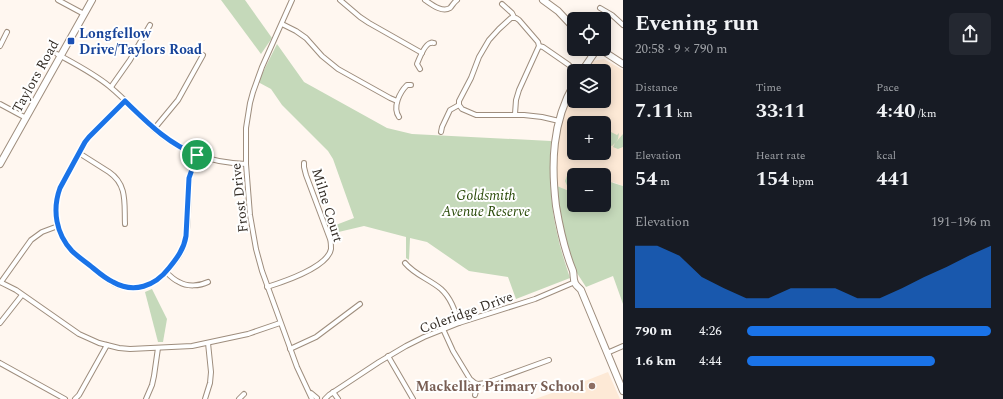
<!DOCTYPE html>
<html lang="en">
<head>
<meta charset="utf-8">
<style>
  body { margin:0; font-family:Spectral,serif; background:#242831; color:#f1f3f6; height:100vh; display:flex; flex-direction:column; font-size:15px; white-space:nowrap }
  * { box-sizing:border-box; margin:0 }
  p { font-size:13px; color:#9ea1a6 }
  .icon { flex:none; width:22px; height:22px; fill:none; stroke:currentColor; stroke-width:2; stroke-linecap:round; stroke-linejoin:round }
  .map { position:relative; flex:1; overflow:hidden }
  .panel { display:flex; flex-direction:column; background:#171b24; width:380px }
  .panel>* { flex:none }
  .fabs { position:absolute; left:567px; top:12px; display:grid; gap:8px }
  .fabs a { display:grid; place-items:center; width:44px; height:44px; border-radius:6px; background:#171b24; box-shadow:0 2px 10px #0003; font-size:20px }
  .pin { position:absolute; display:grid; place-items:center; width:34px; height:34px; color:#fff; margin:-17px; border:2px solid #fff; border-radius:50%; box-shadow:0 1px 4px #0007 }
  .round { display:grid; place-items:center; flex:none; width:42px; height:42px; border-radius:6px; background:#242831 }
  .summary { display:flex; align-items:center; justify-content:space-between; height:68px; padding:0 12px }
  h1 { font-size:22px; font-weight:700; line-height:30px }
  .metrics { display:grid; grid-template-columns:repeat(3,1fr); gap:6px; height:68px; padding:4px 12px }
  .metrics div { display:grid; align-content:center }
  .metrics b { font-size:20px; font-weight:700 }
  .metrics small { font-size:11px; font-weight:400 }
  .metrics p { font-size:11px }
  .chart { height:112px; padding:8px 12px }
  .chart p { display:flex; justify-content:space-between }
  .chart svg { width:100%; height:72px; margin-top:4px; fill:#1a73e8; opacity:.7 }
  ul { padding:0 12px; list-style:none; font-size:13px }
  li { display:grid; grid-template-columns:64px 48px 1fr; align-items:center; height:30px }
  li i { height:10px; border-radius:5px; background:#1a73e8 }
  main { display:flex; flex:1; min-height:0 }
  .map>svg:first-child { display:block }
</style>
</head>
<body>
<main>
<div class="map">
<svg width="623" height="399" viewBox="0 0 623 399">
  <rect width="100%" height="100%" fill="#fff7f0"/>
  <!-- built -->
  <g fill="#fde9d6" fill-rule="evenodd">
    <path d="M604 59 623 70V186L613 182 604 204V175H574V193L557 186 556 178V147L560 125 568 101 574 91V101H604V71H586L592 61ZM574 123H604V153H574Z"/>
    <polygon points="608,372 620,399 535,399 580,383"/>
  </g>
  <!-- green -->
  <g fill="#c5d9ba">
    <polygon points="221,0 245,0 272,38 261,54"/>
    <path d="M277 44 304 82 387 128 412 134 551 141C549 173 550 202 557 233 560 248 565 263 570 278L516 299 508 277 469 271 427 242 410 238 409 260 406 258V237L364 226 330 234 328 228 354 218 333 159 328 151 282 105 271 89 258 82Z"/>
    <polygon points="611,132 617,135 619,133 618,139 616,142 623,134 623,147 618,149 613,147 615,143 612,146 607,144"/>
    <path d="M569 170 576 173C574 177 572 183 568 188L565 181Z"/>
    <polygon points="604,180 623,186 623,304 613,276 586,287 575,270 562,231 558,203 557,186 574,193 574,205 604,205 611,186 608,187 607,190 604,189"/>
    <polygon points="152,289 167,319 163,342 158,342 145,292"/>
  </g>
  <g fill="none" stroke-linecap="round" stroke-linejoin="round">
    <!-- street casing -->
    <g stroke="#9e8d7d" stroke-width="6">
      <g id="street">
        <polyline points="58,0 84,14"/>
        <polyline points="292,0 262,67 253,92 250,103 246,128 246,164 250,215 256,249 262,271 297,367 312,399"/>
        <polyline points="340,0 360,17 369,23 422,53"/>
        <path d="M425 0C431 4 442 13 450 8 452 6 454 2 457 0"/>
        <polyline points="502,4 512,13 514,17"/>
        <polyline points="600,8 612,15 623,25"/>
        <polyline points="282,24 296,31 306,38 322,56 338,69 390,98 397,101"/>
        <polyline points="0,46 7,32"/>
        <polyline points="539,46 543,47 569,65"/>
        <path d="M57 54C75 64 93 73 109 86 125 99 139 115 154 129 180 152 212 163 246 164"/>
        <path d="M420 69 417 64C419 59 425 43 431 43 432 42 433 43 434 43"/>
        <polyline points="111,87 130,60 150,25"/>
        <path d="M125 101 89 137 85 142 60 188C52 210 56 234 72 251 78 257 86 263 93 268 99 273 106 279 113 283 141 297 163 279 179 256 191 236 187 207 189 184 189 174 193 164 197 155"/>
        <polyline points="0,104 26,118"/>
        <polyline points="515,114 516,100 519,90 539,46 538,42 519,20 516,18 511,18 499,29 489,40 479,57 471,78 459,101 459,105 462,109 476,115 524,115 542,117 559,121"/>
        <path d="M399 117C392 107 400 92 407 85H411"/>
        <polyline points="154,129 178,100 203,55"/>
        <polyline points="441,132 442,127 450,110 459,105"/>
        <path d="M79 153 109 172C128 185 124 204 125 224"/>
        <path d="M405 263C415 275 429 279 441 289 451 298 455 311 459 323"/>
        <path d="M166 272C170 276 174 280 179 282 187 287 200 286 208 282"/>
        <polyline points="0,282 16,290 79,334 99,343 119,348 130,349 192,346 248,334 280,323"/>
        <polyline points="1,282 31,240 42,232 58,226"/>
        <path d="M267 287C283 282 328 267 331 249 331 246 331 242 330 239L306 175 304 167V163"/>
        <polyline points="0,323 22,295"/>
        <polyline points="443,329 453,351 470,379 475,383 478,384 486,383 549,360"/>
        <polyline points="290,349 316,337 360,304"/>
        <polyline points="607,353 623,346"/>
        <polyline points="388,356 413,399"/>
        <polyline points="0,363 65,399"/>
        <polyline points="333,392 338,399"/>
        <polyline points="311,393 317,398"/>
        <polyline points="475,395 478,384"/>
        <polyline points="75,399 79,395 107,345"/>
        <polyline points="146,399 152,385 154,376 158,348"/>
        <polyline points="205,399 210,383 211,372 208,343"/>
        <polyline points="239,399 244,394"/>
        <polyline points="325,399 329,395 379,362 406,346 424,337 459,323 535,299 575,282"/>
      </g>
    </g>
    <!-- secondary casing -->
    <g stroke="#9e8d7d" stroke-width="8">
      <g id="secondary">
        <polyline points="543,0 558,11 574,28"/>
        <polyline points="600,49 623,64"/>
        <polyline points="582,71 597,49"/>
        <path d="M574 84C552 122 551 164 556 206 560 230 564 249 573 271 574 275 573 279 575 283 576 286 579 287 581 290L623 391"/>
        <polyline points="0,164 92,0"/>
      </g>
    </g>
    <!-- street -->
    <use href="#street" stroke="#fff" stroke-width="4"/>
    <!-- secondary -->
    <use href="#secondary" stroke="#fff" stroke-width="6"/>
  </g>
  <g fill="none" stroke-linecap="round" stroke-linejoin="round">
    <!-- route casing -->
    <g stroke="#fff" stroke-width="8">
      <path id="route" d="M125 101C148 123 167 143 197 155L189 178 186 236C184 249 177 258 169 268 155 286 134 294 113 282 106 279 99 273 93 268 86 262 78 257 72 251 56 234 52 210 60 188L85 142 89 137Z"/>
    </g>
    <!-- route -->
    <use href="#route" stroke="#1a73e8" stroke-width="5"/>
  </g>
  <!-- markers -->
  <rect fill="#1a4fb4" stroke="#fff" stroke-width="1.5" x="67" y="37" width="8" height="8" rx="2"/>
  <circle fill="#8d6e63" stroke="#fff" stroke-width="1.5" cx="592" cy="386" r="4"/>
  <g text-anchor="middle" stroke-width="4" stroke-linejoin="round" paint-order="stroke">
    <!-- transit labels -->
    <g font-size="14" font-weight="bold" fill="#164399" stroke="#fff" text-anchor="start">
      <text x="79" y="38">Longfellow<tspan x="79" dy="16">Drive/Taylors Road</tspan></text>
    </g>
    <!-- street labels -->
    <g font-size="14" fill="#332c25" stroke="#fff">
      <text transform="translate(35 76) rotate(-61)" y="5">Taylors Road</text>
      <text transform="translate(239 198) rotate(-96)" y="5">Frost Drive</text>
      <text transform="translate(328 205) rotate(73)" y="5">Milne Court</text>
      <text transform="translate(466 312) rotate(-20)" y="5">Coleridge Drive</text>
    </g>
    <!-- park labels -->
    <g font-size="14" font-style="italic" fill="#274806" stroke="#fff">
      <text x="486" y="200">Goldsmith<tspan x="486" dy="16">Avenue Reserve</tspan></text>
    </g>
    <!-- education labels -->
    <g font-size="14" font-weight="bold" fill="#785e54" stroke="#fff" text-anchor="end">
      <text x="584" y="391">Mackellar Primary School</text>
    </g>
  </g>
</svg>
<div class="fabs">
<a><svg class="icon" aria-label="locate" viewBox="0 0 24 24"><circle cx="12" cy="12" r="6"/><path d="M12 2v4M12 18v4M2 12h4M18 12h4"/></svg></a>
<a><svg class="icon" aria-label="layers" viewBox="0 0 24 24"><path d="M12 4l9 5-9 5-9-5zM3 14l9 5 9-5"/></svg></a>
<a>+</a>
<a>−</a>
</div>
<div class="pin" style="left:197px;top:155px;background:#1e9e55"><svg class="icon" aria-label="arrive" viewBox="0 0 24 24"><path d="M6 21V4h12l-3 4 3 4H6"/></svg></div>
</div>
<section class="panel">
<div class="summary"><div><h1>Evening run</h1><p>20:58 · 9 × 790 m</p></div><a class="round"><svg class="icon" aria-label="share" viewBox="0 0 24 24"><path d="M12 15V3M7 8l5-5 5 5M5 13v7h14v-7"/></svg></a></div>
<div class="metrics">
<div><p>Distance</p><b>7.11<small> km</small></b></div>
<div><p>Time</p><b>33:11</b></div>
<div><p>Pace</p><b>4:40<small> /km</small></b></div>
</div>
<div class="metrics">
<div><p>Elevation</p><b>54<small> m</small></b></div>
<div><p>Heart rate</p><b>154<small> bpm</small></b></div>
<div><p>kcal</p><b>441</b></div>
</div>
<div class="chart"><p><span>Elevation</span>191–196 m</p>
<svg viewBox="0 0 160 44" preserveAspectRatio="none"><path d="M0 44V6L10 6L20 12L30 25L40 32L50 38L60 38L70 32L80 32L90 32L100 38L110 38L120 32L130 25L140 19L150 12L160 6V44z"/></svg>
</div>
<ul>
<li><b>790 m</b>4:26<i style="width:100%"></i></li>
<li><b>1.6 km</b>4:44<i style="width:77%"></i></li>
</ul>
</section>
</main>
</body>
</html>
